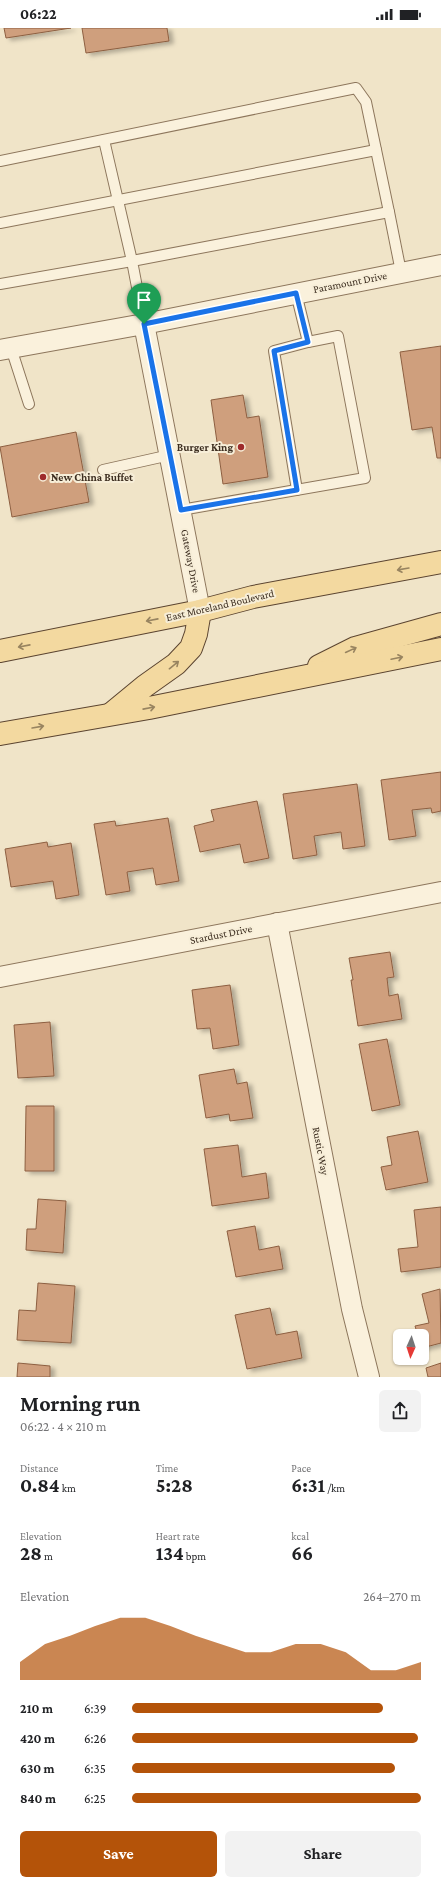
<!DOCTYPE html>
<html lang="en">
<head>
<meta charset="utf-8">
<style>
  body { margin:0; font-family:"Crimson Pro",serif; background:#f2f2f2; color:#202124; height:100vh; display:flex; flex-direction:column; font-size:15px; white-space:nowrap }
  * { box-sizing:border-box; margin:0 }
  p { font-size:13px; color:#757577 }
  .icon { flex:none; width:22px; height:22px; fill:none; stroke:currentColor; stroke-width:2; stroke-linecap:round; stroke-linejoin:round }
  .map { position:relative; height:1349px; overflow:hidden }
  .drawer { display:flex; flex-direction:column; background:#fff; flex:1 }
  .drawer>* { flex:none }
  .needle { width:26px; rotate:183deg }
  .tools { position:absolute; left:393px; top:1301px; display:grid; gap:8px }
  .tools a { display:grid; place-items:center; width:36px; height:36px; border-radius:6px; background:#fff; box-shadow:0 1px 3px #0004; font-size:20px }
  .pin { position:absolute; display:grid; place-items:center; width:34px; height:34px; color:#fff; margin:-41px -17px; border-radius:50% 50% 50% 0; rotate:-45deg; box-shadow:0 0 4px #0007 }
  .pin .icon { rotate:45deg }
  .round { display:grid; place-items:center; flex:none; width:42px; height:42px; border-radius:6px; background:#f2f2f2 }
  .headline { display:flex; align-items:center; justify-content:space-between; height:68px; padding:0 20px }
  h1 { font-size:22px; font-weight:700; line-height:30px }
  .metrics { display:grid; grid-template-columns:repeat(3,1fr); gap:6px; height:68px; padding:4px 20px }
  .metrics div { display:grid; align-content:center }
  .metrics b { font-size:20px; font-weight:700 }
  .metrics small { font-size:11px; font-weight:400 }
  .metrics p { font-size:11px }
  .chart { height:112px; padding:8px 20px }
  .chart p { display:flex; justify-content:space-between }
  .chart svg { width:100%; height:72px; margin-top:4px; fill:#b45309; opacity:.7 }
  .button { display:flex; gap:8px; margin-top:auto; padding:8px 20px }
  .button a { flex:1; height:46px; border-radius:6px; background:#b45309; color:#fff; font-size:16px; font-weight:700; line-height:46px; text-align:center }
  .button a+a { background:#f2f2f2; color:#202124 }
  ul { padding:0 20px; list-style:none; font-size:13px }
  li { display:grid; grid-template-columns:64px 48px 1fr; align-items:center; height:30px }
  li i { height:10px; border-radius:5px; background:#b45309 }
  .status { display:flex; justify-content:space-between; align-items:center; height:28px; padding:0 20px; background:#fff; direction:ltr }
  .status svg { height:11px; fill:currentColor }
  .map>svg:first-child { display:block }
</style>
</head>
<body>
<div class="status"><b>06:22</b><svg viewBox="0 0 49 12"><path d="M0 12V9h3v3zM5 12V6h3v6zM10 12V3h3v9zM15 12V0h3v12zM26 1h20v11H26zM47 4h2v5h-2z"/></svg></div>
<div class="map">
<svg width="441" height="1349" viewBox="0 0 441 1349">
  <defs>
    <filter id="shadow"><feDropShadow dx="4.5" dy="2.5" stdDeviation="2" flood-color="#0004"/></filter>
  </defs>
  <rect width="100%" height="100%" fill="#f0e4c8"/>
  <!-- building -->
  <g fill="#cf9f7d" stroke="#8d5f41" filter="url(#shadow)">
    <polygon points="4,0 71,0 6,10"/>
    <polygon points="82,0 167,0 169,13 86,25"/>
    <polygon points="441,318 441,430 437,430 432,399 412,402 400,324"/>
    <polygon points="243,367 247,390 259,388 268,449 223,456 211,372"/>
    <polygon points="76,404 89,474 12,489 0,419"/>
    <polygon points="441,744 441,783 432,785 431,780 412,782 416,808 389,812 381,752"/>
    <polygon points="357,756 365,818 343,821 341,804 314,808 317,827 293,831 283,766"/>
    <polygon points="257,773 269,830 244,835 240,816 200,824 194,798 214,793 211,782"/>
    <polygon points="168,790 179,853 156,857 153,840 127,844 130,863 106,867 94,796 115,793 116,798"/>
    <polygon points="47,814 48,819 71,815 79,867 56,871 53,853 11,859 5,821"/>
    <polygon points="390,924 394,949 387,950 389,968 398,966 402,991 358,998 351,952 353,952 349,930"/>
    <polygon points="230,957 239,1017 213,1021 210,1000 197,1001 192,962"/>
    <polygon points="50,994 54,1048 18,1050 14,997"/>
    <polygon points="387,1011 400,1077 372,1083 359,1016"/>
    <polygon points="234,1041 237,1056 247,1054 253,1090 230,1093 229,1086 206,1090 199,1047"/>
    <polygon points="26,1078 54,1078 54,1143 25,1143"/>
    <polygon points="418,1103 428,1154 386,1162 381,1139 392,1137 387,1109"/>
    <polygon points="238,1117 242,1149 266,1145 269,1170 212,1178 204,1121"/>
    <polygon points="38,1171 66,1173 63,1225 26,1222 27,1201 36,1201"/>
    <polygon points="441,1179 441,1239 401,1244 398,1221 418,1219 414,1182"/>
    <polygon points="255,1198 259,1222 279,1218 283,1241 236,1249 227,1203"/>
    <polygon points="38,1255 75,1258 71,1315 17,1312 19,1282 36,1283"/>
    <polygon points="440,1261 441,1315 422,1320 422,1308 418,1308 415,1298 429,1295 422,1266"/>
    <polygon points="270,1280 276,1307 297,1303 302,1330 247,1341 235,1287"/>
    <polygon points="18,1335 50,1338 50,1349 17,1349"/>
    <polygon points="441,1335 441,1349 428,1349 426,1340"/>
  </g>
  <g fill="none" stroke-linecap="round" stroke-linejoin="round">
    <!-- lane casing -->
    <g stroke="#8d765c" stroke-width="12">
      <g id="lane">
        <polyline points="0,133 356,60 366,74 389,184 132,233 144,296"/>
        <polyline points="389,184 401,244"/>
        <polyline points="0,195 376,122"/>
        <polyline points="0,256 132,233 104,112"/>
        <polyline points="11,320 29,376"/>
        <polyline points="103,442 170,427"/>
        <polyline points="297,462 274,323 308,314"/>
        <polyline points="181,482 365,450 338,308 308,314 296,265"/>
      </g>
    </g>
    <!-- street casing -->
    <g stroke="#8d765c" stroke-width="22">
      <g id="street">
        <polyline points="144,296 200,583"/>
        <polyline points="0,322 144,296 441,237"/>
        <polyline points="277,895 352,1281 369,1349"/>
        <polyline points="0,949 441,864"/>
      </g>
    </g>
    <!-- primary casing -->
    <g stroke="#5b4430" stroke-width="24">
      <g id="primary">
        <polyline points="0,623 200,583 253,569 441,534"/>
        <polyline points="319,638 355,620 441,596"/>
        <polyline points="111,686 145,658 176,636 191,620 196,606 200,583"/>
        <polyline points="0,706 149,680 441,621"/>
      </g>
    </g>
    <!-- lane -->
    <use href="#lane" stroke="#faf1dc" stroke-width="10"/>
    <!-- street -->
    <use href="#street" stroke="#faf1dc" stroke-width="20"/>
    <!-- primary -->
    <use href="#primary" stroke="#f3d9a0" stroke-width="22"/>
  </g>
  <!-- one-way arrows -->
  <defs><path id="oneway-shaft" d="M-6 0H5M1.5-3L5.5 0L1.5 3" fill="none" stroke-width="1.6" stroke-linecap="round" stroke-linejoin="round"/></defs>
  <g stroke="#988460">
    <use href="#oneway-shaft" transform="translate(403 541) rotate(170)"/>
    <use href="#oneway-shaft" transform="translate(152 592) rotate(169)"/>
    <use href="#oneway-shaft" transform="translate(24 618) rotate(169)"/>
    <use href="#oneway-shaft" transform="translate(351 622) rotate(-25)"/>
    <use href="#oneway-shaft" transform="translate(397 630) rotate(-12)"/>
    <use href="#oneway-shaft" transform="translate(174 637) rotate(-39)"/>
    <use href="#oneway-shaft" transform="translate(149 680) rotate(-11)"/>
    <use href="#oneway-shaft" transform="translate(38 699) rotate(-10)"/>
  </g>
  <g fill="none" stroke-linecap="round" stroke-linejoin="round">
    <!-- route casing -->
    <g stroke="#fff" stroke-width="8">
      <polygon id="route" points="296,265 308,314 274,323 297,462 181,482 144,296"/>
    </g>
    <!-- route -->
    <use href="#route" stroke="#1a73e8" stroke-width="5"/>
  </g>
  <!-- markers -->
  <g fill="#9e2a2b" stroke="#f7eed8" stroke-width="1.5">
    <circle cx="241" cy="419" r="4"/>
    <circle cx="43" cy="449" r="4"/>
  </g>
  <g text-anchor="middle" stroke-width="4" stroke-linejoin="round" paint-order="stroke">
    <!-- street labels -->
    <g font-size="11" fill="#3d2e20" stroke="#f7eed8">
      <text transform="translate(350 254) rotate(-11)" y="4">Paramount Drive</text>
      <text transform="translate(191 533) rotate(79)" y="4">Gateway Drive</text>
      <text transform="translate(220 577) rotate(-13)" y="4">East Moreland Boulevard</text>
      <text transform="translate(221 906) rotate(-11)" y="4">Stardust Drive</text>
      <text transform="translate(321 1123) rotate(79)" y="4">Rustic Way</text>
    </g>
    <!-- poi labels -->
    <g font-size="11" font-weight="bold" fill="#3d2e20" stroke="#f7eed8" text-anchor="end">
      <text x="233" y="423">Burger King</text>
      <text x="51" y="453" text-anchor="start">New China Buffet</text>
    </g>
  </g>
</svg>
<div class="tools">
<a><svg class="needle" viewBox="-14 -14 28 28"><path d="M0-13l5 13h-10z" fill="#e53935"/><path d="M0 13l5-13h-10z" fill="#757577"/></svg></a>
</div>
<div class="pin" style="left:144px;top:296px;background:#1e9e55"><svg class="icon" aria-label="arrive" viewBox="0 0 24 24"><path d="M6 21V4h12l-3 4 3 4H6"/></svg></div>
</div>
<section class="drawer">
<div class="headline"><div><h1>Morning run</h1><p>06:22 · 4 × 210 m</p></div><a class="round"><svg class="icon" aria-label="share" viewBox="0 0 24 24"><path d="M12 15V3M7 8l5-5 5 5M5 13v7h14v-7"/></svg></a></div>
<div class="metrics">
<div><p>Distance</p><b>0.84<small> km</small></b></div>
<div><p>Time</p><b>5:28</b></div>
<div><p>Pace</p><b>6:31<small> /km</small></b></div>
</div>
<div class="metrics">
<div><p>Elevation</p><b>28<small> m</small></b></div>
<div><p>Heart rate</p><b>134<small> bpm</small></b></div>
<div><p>kcal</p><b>66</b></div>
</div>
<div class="chart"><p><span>Elevation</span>264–270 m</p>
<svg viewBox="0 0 160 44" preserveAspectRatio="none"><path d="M0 44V33L10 22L20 17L30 11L40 6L50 6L60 11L70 17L80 22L90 27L100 27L110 22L120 22L130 27L140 38L150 38L160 33V44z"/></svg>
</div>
<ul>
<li><b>210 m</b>6:39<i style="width:87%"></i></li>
<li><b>420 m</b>6:26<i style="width:99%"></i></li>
<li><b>630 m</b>6:35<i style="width:91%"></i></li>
<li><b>840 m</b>6:25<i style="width:100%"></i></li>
</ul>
<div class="button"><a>Save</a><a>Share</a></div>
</section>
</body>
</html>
